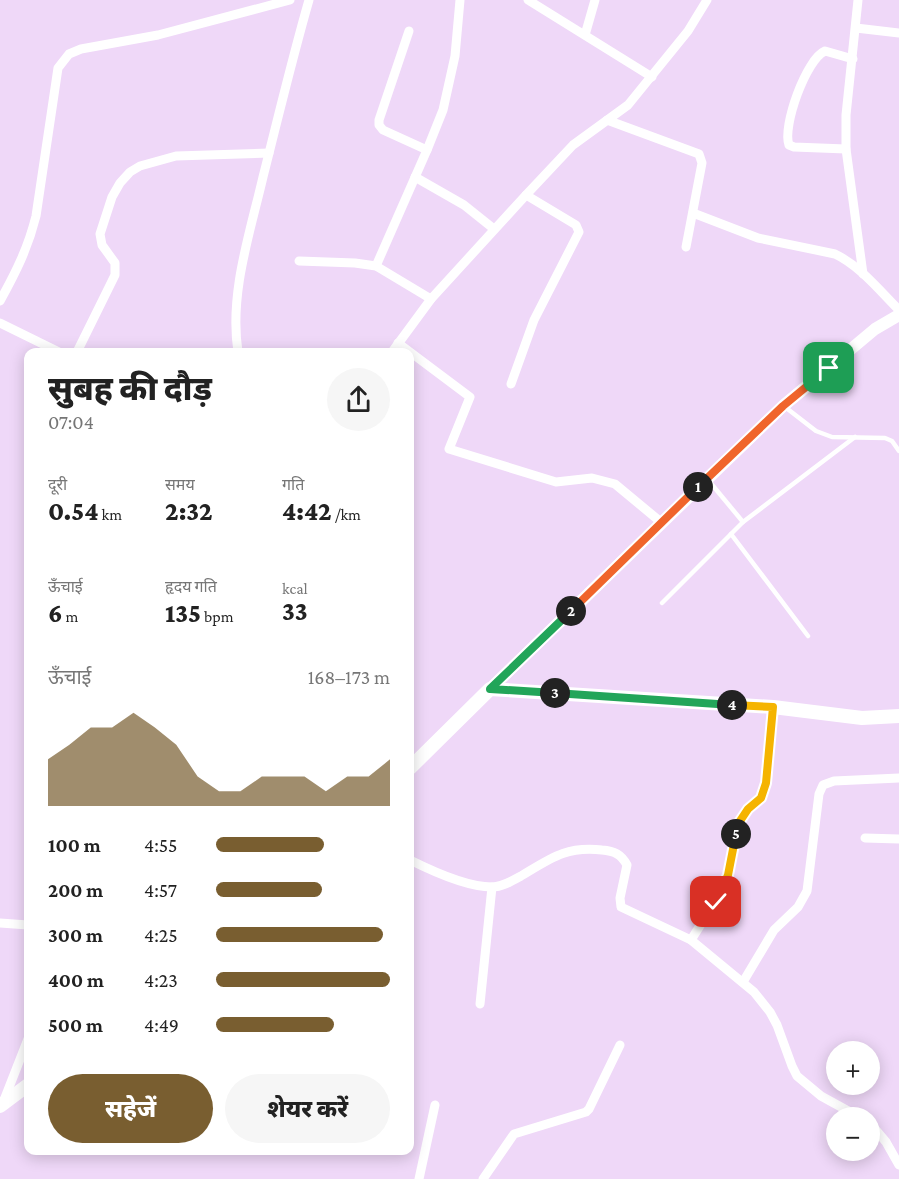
<!DOCTYPE html>
<html lang="hi">
<head>
<meta charset="utf-8">
<style>
  body { margin:0; font-family:"Crimson Pro","Noto Sans Devanagari",serif; background:#f6f6f6; color:#222; height:100vh; display:flex; flex-direction:column; font-size:22px; white-space:nowrap }
  * { box-sizing:border-box; margin:0 }
  p { font-size:20px; color:#767676 }
  .icon { flex:none; width:33px; height:33px; fill:none; stroke:currentColor; stroke-width:2; stroke-linecap:round; stroke-linejoin:round }
  .map { position:relative; flex:1; overflow:hidden }
  .side { position:absolute; left:24px; top:348px; width:390px; height:807px; display:flex; flex-direction:column; background:#fff; border-radius:12px; box-shadow:0 3px 15px #0003 }
  .side>* { flex:none }
  .fabs { position:absolute; left:826px; top:1041px; display:grid; gap:12px }
  .fabs a { display:grid; place-items:center; width:54px; height:54px; border-radius:50%; background:#fff; box-shadow:0 3px 15px #0003; font-size:30px }
  .pin { position:absolute; display:grid; place-items:center; width:51px; height:51px; color:#fff; margin:-26px; border-radius:12px; box-shadow:0 3px 9px #0006 }
  .km { position:absolute; width:30px; height:30px; margin:-15px; border-radius:50%; background:#222; color:#fff; font-size:16px; line-height:30px; text-align:center }
  .round { display:grid; place-items:center; flex:none; width:63px; height:63px; border-radius:32px; background:#f6f6f6 }
  .head { display:flex; align-items:center; justify-content:space-between; height:102px; padding:0 24px }
  h1 { font-size:33px; font-weight:800; line-height:45px }
  .metrics { display:grid; grid-template-columns:repeat(3,1fr); gap:9px; height:102px; padding:6px 24px }
  .metrics div { display:grid; align-content:center }
  .metrics b { font-size:26px; font-weight:800 }
  .metrics small { font-size:16px; font-weight:400 }
  .metrics p { font-size:16px }
  .chart { height:168px; padding:12px 24px }
  .chart p { display:flex; justify-content:space-between }
  .chart svg { width:100%; height:108px; margin-top:6px; fill:#795e30; opacity:.7 }
  .primary-button { display:flex; gap:12px; margin-top:auto; padding:12px 24px }
  .primary-button a { flex:1; height:69px; border-radius:36px; background:#795e30; color:#fff; font-size:24px; font-weight:800; line-height:69px; text-align:center }
  .primary-button a+a { background:#f6f6f6; color:#222 }
  ul { padding:0 24px; list-style:none; font-size:20px }
  li { display:grid; grid-template-columns:96px 72px 1fr; align-items:center; height:45px }
  li i { height:15px; border-radius:8px; background:#795e30 }
  .map>svg:first-child { display:block }
</style>
</head>
<body>
<div class="map">
<svg width="899" height="1179" viewBox="0 0 899 1179">
  <rect width="100%" height="100%" fill="#efd8f8"/>
  <g fill="none" stroke-linecap="round" stroke-linejoin="round">
    <!-- service -->
    <g stroke="#fff" stroke-width="4.5">
      <polyline points="785,407 816,431 832,437 885,438 892,441 899,451"/>
      <polyline points="709,481 743,522"/>
      <polyline points="731,534 808,636"/>
      <polyline points="662,603 743,522 855,437"/>
      <polyline points="239,1150 241,1151"/>
    </g>
    <!-- minor -->
    <g stroke="#fff" stroke-width="9">
      <polyline points="528,0 652,77"/>
      <polyline points="858,0 846,115 846,149 863,274"/>
      <polyline points="856,28 899,33"/>
      <polyline points="409,31 379,120 379,125 383,130 427,150"/>
      <polyline points="585,35 595,0"/>
      <polyline points="607,120 699,154 702,163 686,247"/>
      <path d="M846 149 794 147 789 145C782 127 806 59 825 51L853 59"/>
      <polyline points="415,177 464,205 494,229"/>
      <path d="M693 213 758 238 835 254C860 266 879 290 899 310"/>
      <polyline points="299,261 355,263 376,266 431,299"/>
      <polyline points="376,266 427,150 443,110 455,56 460,0"/>
      <path d="M0 301C16 272 28 248 36 216L58 68 69 54 81 49 158 35 290 0"/>
      <polyline points="0,323 59,352"/>
      <polyline points="398,343 470,397 449,449 556,482 592,478 615,484 662,523"/>
      <polyline points="77,352 115,275 115,263 102,245 100,234 112,197 120,183 130,172 140,166 176,156 269,153"/>
      <path d="M238 352C229 294 250 233 263 177 278 118 292 59 309 0"/>
      <polyline points="392,352 431,299 526,195 573,145 628,105 688,31 707,0"/>
      <polyline points="511,384 534,320 579,232 576,225 526,195"/>
      <polyline points="865,838 899,839"/>
      <path d="M410 860C430 870 468 887 492 887 502 887 512 881 521 876 551 858 566 846 602 850 614 851 621 854 627 865L620 898 621 907 691 940 754 992 770 1012 777 1025 792 1066 797 1076 821 1096 861 1118"/>
      <polyline points="0,923 28,925"/>
      <polyline points="691,940 723,889 728,875 740,821 748,809 761,798 766,783 773,707"/>
      <polyline points="743,982 774,930 798,907 807,891 819,794 823,785 834,781 899,778"/>
      <polyline points="480,1004 492,887"/>
      <polyline points="4,1100 28,1039"/>
      <polyline points="870,1123 886,1142 899,1165"/>
      <polyline points="419,1179 435,1105"/>
      <polyline points="483,1179 514,1134 586,1112 589,1109 620,1045"/>
    </g>
    <!-- tertiary -->
    <polyline stroke="#fff" stroke-width="12" points="490,689 783,406 875,329 899,315"/>
    <!-- secondary -->
    <g stroke="#fff" stroke-width="14">
      <polyline points="410,768 490,689 773,707 862,718 899,716"/>
      <polyline points="0,1106 28,1085"/>
    </g>
  </g>
  <g fill="none" stroke-linecap="round" stroke-linejoin="round">
    <!-- split-1 casing -->
    <g stroke="#fff" stroke-width="12">
      <polyline id="split-1" points="698,487 783,406 829,368"/>
    </g>
    <!-- split-2 casing -->
    <g stroke="#fff" stroke-width="12">
      <polyline id="split-2" points="571,611 698,487"/>
    </g>
    <!-- split-3 casing -->
    <g stroke="#fff" stroke-width="12">
      <polyline id="split-3" points="555,693 490,689 571,611"/>
    </g>
    <!-- split-4 casing -->
    <g stroke="#fff" stroke-width="12">
      <polyline id="split-4" points="555,693 732,705"/>
    </g>
    <!-- split-5 casing -->
    <g stroke="#fff" stroke-width="12">
      <polyline id="split-5" points="732,705 773,707 766,783 761,798 748,809 740,821 736,834"/>
    </g>
    <!-- split-6 casing -->
    <g stroke="#fff" stroke-width="12">
      <polyline id="split-6" points="716,902 728,875 736,834"/>
    </g>
    <!-- split-1 -->
    <use href="#split-1" stroke="#f0652b" stroke-width="8"/>
    <!-- split-2 -->
    <use href="#split-2" stroke="#f0652b" stroke-width="8"/>
    <!-- split-3 -->
    <use href="#split-3" stroke="#22a559" stroke-width="8"/>
    <!-- split-4 -->
    <use href="#split-4" stroke="#22a559" stroke-width="8"/>
    <!-- split-5 -->
    <use href="#split-5" stroke="#f5b400" stroke-width="8"/>
    <!-- split-6 -->
    <use href="#split-6" stroke="#f5b400" stroke-width="8"/>
  </g>
</svg>
<div class="fabs">
<a>+</a>
<a>−</a>
</div>
<div class="pin" style="left:829px;top:368px;background:#1e9e55"><svg class="icon" aria-label="arrive" viewBox="0 0 24 24"><path d="M6 21V4h12l-3 4 3 4H6"/></svg></div>
<div class="pin" style="left:716px;top:902px;background:#d93025"><svg class="icon" aria-label="check" viewBox="0 0 24 24"><path d="M5 12l5 5 9-10"/></svg></div>
<b class="km" style="left:698px;top:487px">1</b>
<b class="km" style="left:571px;top:611px">2</b>
<b class="km" style="left:555px;top:693px">3</b>
<b class="km" style="left:732px;top:705px">4</b>
<b class="km" style="left:736px;top:834px">5</b>
<section class="side">
<div class="head"><div><h1>सुबह की दौड़</h1><p>07:04</p></div><a class="round"><svg class="icon" aria-label="share" viewBox="0 0 24 24"><path d="M12 15V3M7 8l5-5 5 5M5 13v7h14v-7"/></svg></a></div>
<div class="metrics">
<div><p>दूरी</p><b>0.54<small> km</small></b></div>
<div><p>समय</p><b>2:32</b></div>
<div><p>गति</p><b>4:42<small> /km</small></b></div>
</div>
<div class="metrics">
<div><p>ऊँचाई</p><b>6<small> m</small></b></div>
<div><p>हृदय गति</p><b>135<small> bpm</small></b></div>
<div><p>kcal</p><b>33</b></div>
</div>
<div class="chart"><p><span>ऊँचाई</span>168–173 m</p>
<svg viewBox="0 0 160 44" preserveAspectRatio="none"><path d="M0 44V25L10 19L20 12L30 12L40 6L50 12L60 19L70 32L80 38L90 38L100 32L110 32L120 32L130 38L140 32L150 32L160 25V44z"/></svg>
</div>
<ul>
<li><b>100 m</b>4:55<i style="width:62%"></i></li>
<li><b>200 m</b>4:57<i style="width:61%"></i></li>
<li><b>300 m</b>4:25<i style="width:96%"></i></li>
<li><b>400 m</b>4:23<i style="width:100%"></i></li>
<li><b>500 m</b>4:49<i style="width:68%"></i></li>
</ul>
<div class="primary-button"><a>सहेजें</a><a>शेयर करें</a></div>
</section>
</div>
</body>
</html>
